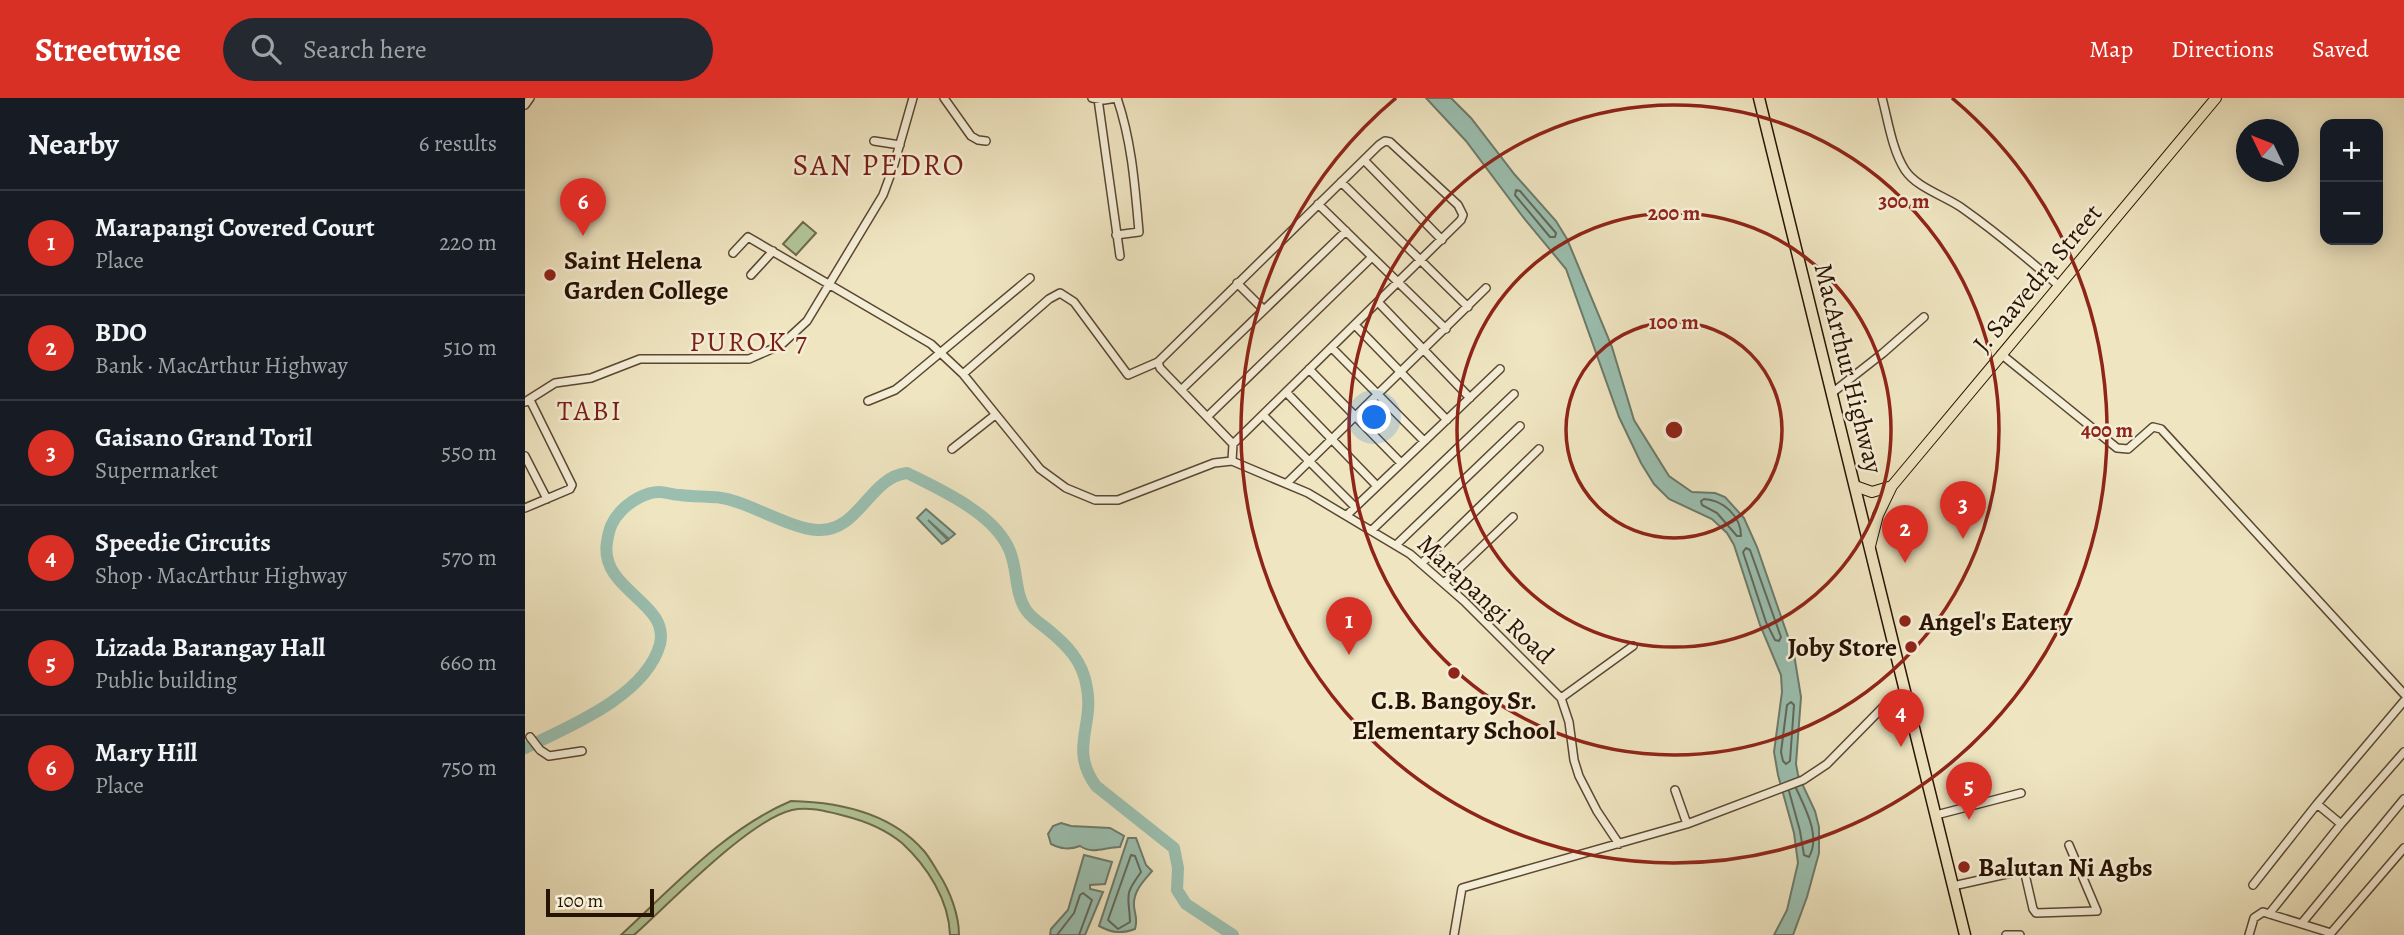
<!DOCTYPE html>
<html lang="en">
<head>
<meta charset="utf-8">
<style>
	:root { --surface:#171b24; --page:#242831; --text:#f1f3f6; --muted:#9ea1a6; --line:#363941; --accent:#d93025 }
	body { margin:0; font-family:Alegreya,serif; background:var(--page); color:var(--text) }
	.controls { position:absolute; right:21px; top:21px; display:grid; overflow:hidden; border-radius:14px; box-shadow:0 4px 18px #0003 }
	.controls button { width:63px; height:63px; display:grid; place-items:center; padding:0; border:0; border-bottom:2px solid var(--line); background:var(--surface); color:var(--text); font:35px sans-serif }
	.compass { position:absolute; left:1711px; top:21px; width:63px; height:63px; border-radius:50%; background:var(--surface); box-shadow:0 4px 18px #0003; rotate:313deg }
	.scale { position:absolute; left:21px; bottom:18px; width:108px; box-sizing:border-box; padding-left:7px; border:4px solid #281202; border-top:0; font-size:19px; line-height:24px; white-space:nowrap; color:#281202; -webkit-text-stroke:5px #f5eed7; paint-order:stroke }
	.you { position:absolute; left:850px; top:320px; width:24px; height:24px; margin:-18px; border:5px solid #fff; border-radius:50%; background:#1a73e8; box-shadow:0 0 0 10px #1a73e833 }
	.badge { display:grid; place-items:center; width:46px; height:46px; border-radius:50%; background:var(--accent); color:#fff; font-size:23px; font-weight:700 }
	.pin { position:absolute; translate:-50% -58px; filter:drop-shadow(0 2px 4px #0008) }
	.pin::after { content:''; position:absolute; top:37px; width:24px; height:21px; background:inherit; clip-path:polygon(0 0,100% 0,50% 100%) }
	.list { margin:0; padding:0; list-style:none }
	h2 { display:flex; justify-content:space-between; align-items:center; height:91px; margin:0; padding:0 28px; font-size:30px }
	h2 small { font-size:23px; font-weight:400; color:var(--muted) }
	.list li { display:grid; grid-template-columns:46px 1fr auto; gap:21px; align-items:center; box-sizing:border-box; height:105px; padding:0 28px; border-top:2px solid var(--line) }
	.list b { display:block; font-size:26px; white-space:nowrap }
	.list p { margin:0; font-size:23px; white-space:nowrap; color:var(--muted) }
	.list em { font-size:23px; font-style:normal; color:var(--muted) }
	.icon { flex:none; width:38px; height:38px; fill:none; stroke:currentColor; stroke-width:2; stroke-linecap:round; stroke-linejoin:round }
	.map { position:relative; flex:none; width:1879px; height:837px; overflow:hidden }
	header { display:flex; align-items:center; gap:42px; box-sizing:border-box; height:98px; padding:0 35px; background:var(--accent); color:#fff }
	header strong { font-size:33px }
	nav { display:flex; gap:38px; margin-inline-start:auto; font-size:24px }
	.search { width:490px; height:63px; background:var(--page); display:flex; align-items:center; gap:18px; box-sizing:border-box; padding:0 24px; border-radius:38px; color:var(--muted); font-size:26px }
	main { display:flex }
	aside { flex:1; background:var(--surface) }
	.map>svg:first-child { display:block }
</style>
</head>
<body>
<header>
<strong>Streetwise</strong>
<div class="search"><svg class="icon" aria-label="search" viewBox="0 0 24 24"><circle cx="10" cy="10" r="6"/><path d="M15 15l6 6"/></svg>Search here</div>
<nav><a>Map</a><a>Directions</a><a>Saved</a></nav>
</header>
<main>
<aside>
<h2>Nearby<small>6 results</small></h2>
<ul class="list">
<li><span class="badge">1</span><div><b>Marapangi Covered Court</b><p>Place</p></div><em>220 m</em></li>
<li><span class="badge">2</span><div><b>BDO</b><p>Bank · MacArthur Highway</p></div><em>510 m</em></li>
<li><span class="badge">3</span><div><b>Gaisano Grand Toril</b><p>Supermarket</p></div><em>550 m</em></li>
<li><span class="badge">4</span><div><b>Speedie Circuits</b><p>Shop · MacArthur Highway</p></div><em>570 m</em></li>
<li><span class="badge">5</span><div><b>Lizada Barangay Hall</b><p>Public building</p></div><em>660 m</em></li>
<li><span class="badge">6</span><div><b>Mary Hill</b><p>Place</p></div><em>750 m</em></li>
</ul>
</aside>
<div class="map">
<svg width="1879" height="837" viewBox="0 0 1879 837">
	<rect width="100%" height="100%" fill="#efe5c1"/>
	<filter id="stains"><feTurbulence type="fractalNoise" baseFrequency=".00286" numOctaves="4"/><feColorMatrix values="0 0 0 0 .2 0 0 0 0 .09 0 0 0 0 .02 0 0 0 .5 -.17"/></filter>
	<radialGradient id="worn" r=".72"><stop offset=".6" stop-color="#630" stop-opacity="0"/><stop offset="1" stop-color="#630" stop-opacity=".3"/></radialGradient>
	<path fill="#b2c698" stroke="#6d6c4d" stroke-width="2" d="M278 124 291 135 271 157 258 146Z
		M266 703C314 704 366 715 399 753 405 760 409 768 414 776 425 793 434 817 434 837H425C424 802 402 768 377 745 361 732 340 723 320 718 304 714 284 708 267 712 224 722 145 805 109 837H96C148 789 200 731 266 703Z"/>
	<path fill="#9abfb0" stroke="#6c7a6a" stroke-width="2" d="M901 0H926L946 20 990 77 1031 123 1042 141 1087 249 1109 322 1144 378 1167 394 1190 395 1200 399 1219 420 1232 449 1269 556 1276 599 1271 666 1273 677 1290 713 1294 729V755L1282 799 1268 837H1249L1262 812 1273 765 1269 735 1253 677 1249 654 1257 594 1256 577 1235 527 1209 447 1202 435 1187 421 1144 401 1129 386 1116 365 1094 319 1041 171 998 119 941 43Z
		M401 411 430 436 424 441 403 422 423 442 417 446 392 420Z
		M536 725 546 728 585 730 599 738 595 749C579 749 569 757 555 748 544 752 536 751 526 746L523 736 528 728Z
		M603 740H611L621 767 627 773C618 784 608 793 609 808 610 818 613 821 610 831 596 836 587 835 574 828Z
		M559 757 587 764 580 786 565 787V791L578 794 560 837H525L526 831 543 812Z"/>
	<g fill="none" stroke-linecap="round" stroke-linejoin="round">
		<path stroke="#616859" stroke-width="2" d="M991 92 995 93 1031 135 1030 139H1025L990 97Z
			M1179 401C1198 402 1216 418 1216 438H1212L1192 415 1177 407 1176 403Z
			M1221 450 1225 452 1256 539 1254 543 1250 542 1241 524 1218 454Z
			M1266 604 1269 607 1265 663 1261 666 1258 663 1256 654 1262 607Z
			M1264 693 1275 733 1279 757 1284 759C1296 738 1280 710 1271 690
			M606 757 610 758 616 774C598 799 604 796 605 824L593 831 583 822Z
			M532 837 549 815 555 797 558 795 567 802 554 837"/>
		<path stroke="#9abfb0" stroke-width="12" d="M0 650C43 629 121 598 135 546 145 504 74 492 82 444 84 431 87 422 97 412 106 403 121 394 134 394 141 394 148 397 155 397 177 400 190 396 212 404 234 411 270 431 292 432 334 435 344 379 382 375 416 392 468 415 484 451 493 470 489 494 501 512 506 519 514 525 521 530 542 547 558 563 562 590 569 629 544 651 571 688L649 750 653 770 652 792 661 806 708 837"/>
		<defs>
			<path id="minor" d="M419 0 446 38 453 42 461 43
				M567 0 579 2 592 0
				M1357 0C1363 22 1367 52 1380 72 1392 90 1420 98 1437 110 1471 134 1502 160 1533 187
				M573 1 595 158
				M0 7 5 0
				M349 43 375 47
				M839 62 917 142
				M816 84 943 209
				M793 106 921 231
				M591 137 614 134C610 89 607 44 592 0
				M208 155 223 139 406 246 438 276 515 371 541 390 570 402H593L689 365 707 363 783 395 885 456 939 503 1036 600 1044 624 1049 662 1054 678 1072 713 1094 746
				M226 177 248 153
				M712 185 739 212
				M853 204 945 300
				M830 227 922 322
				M807 250 899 343
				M1476 256 1592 350 1603 351 1628 329 1636 331 1879 596
				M633 264 635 270 708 346
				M784 271 876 365
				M438 276 524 201 535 195 549 204 603 277 633 264 854 47 860 43 865 44 933 107 938 117 936 122 708 346 707 363
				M656 292 821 133
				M761 294 852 388
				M1307 295 1358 255 1399 219
				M343 303 370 292 379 285 505 180
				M0 304 30 285 66 280 115 261H224L256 247 282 223 358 97 368 70 388 0
				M738 317 830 409
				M682 319 847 159
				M427 351 470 317
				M0 358 22 401
				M762 385 961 190
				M0 410 45 391 47 387 5 302
				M822 417 975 271
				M847 432 989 296
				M871 447 995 328
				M897 465 1014 351
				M920 484 988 419
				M1036 600 1108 548
				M5 639 15 652 24 658 57 653
				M1150 692 1162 726
				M1792 706 1816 726
				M1411 717 1496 695
				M1728 787 1792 706 1879 603
				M1428 788 1495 773 1500 776 1508 811 1511 815 1572 813 1544 747
				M1744 816 1816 726 1879 654
				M1777 825 1879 701
				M929 837 937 790 1162 726 1278 682 1302 666 1363 604 1381 596
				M1481 837H1495
				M1724 837 1729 820 1738 814 1806 835 1879 750"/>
			<path id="major" d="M1330 388 1347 394 1367 388
				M1345 448 1353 417 1367 388 1691 0"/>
			<path id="highway" d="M1234 0 1440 837"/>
		</defs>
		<use href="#minor" stroke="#5a4732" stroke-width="10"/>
		<use href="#major" stroke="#281202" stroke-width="12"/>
		<use href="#highway" stroke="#281202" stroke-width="13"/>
		<use href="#minor" stroke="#f5eed7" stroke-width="7"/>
		<use href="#major" stroke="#efe5c1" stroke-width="10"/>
		<use href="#highway" stroke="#efe5c1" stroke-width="10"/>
	</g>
	<g fill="none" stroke="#8f2418" stroke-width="3.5">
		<circle cx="1149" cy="332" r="108"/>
		<circle cx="1149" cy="332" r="217"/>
		<circle cx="1149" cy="332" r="325"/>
		<path d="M1427 0A433 433 0 1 1 871 0"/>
	</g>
	<g fill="#8f2418" stroke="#f5eed7" stroke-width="2.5">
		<circle cx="25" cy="177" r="7"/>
		<circle cx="1380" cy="523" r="7"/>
		<circle cx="1386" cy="549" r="7"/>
		<circle cx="929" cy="575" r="7"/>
		<circle cx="1439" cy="769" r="7"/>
	</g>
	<g text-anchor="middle" stroke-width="5" stroke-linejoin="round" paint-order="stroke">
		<g font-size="26" font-weight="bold" fill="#281202" stroke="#f5eed7" text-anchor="start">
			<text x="39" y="171">Saint Helena<tspan x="39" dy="30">Garden College</tspan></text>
			<text x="1394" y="532">Angel's Eatery</text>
			<text x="1372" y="558" text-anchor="end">Joby Store</text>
			<text x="929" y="611" text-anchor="middle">C.B. Bangoy Sr.<tspan x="929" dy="30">Elementary School</tspan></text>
			<text x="1453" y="778">Balutan Ni Agbs</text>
		</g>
		<g font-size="26" fill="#281202" stroke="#f5eed7">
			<text transform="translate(1512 180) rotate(-50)" y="9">J. Saavedra Street</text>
			<text transform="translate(1324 270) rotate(76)" y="9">MacArthur Highway</text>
			<text transform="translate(961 501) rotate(43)" y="9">Marapangi Road</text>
		</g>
		<g font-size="28" letter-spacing="2" fill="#7a1f14" stroke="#f5eed7">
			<text x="224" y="253">PUROK 7</text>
			<text x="65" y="322">TABI</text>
		</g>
		<g font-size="30" letter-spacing="2" fill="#7a1f14" stroke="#f5eed7">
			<text x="354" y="77">SAN PEDRO</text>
		</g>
	</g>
	<circle cx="1149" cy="332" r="10" fill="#8f2418" stroke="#f5eed7" stroke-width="3.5"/>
	<g font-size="21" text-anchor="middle" font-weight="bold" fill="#8f2418" stroke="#f5eed7" stroke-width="5" stroke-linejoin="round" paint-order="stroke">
		<text x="1379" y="110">300 m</text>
		<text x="1149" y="122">200 m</text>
		<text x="1149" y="231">100 m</text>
		<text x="1582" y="339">400 m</text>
	</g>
	<rect width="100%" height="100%" filter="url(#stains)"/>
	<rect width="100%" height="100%" fill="url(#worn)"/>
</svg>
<div class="controls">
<button>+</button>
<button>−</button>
</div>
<svg class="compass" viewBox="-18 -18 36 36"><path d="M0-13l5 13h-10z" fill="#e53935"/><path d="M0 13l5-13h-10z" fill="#9ea1a6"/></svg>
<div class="scale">100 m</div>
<div class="you"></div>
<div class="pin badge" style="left:824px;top:557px">1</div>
<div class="pin badge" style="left:1380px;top:465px">2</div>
<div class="pin badge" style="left:1438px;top:441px">3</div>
<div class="pin badge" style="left:1376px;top:649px">4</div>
<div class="pin badge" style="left:1444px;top:722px">5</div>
<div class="pin badge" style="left:58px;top:138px">6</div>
</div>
</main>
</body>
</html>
